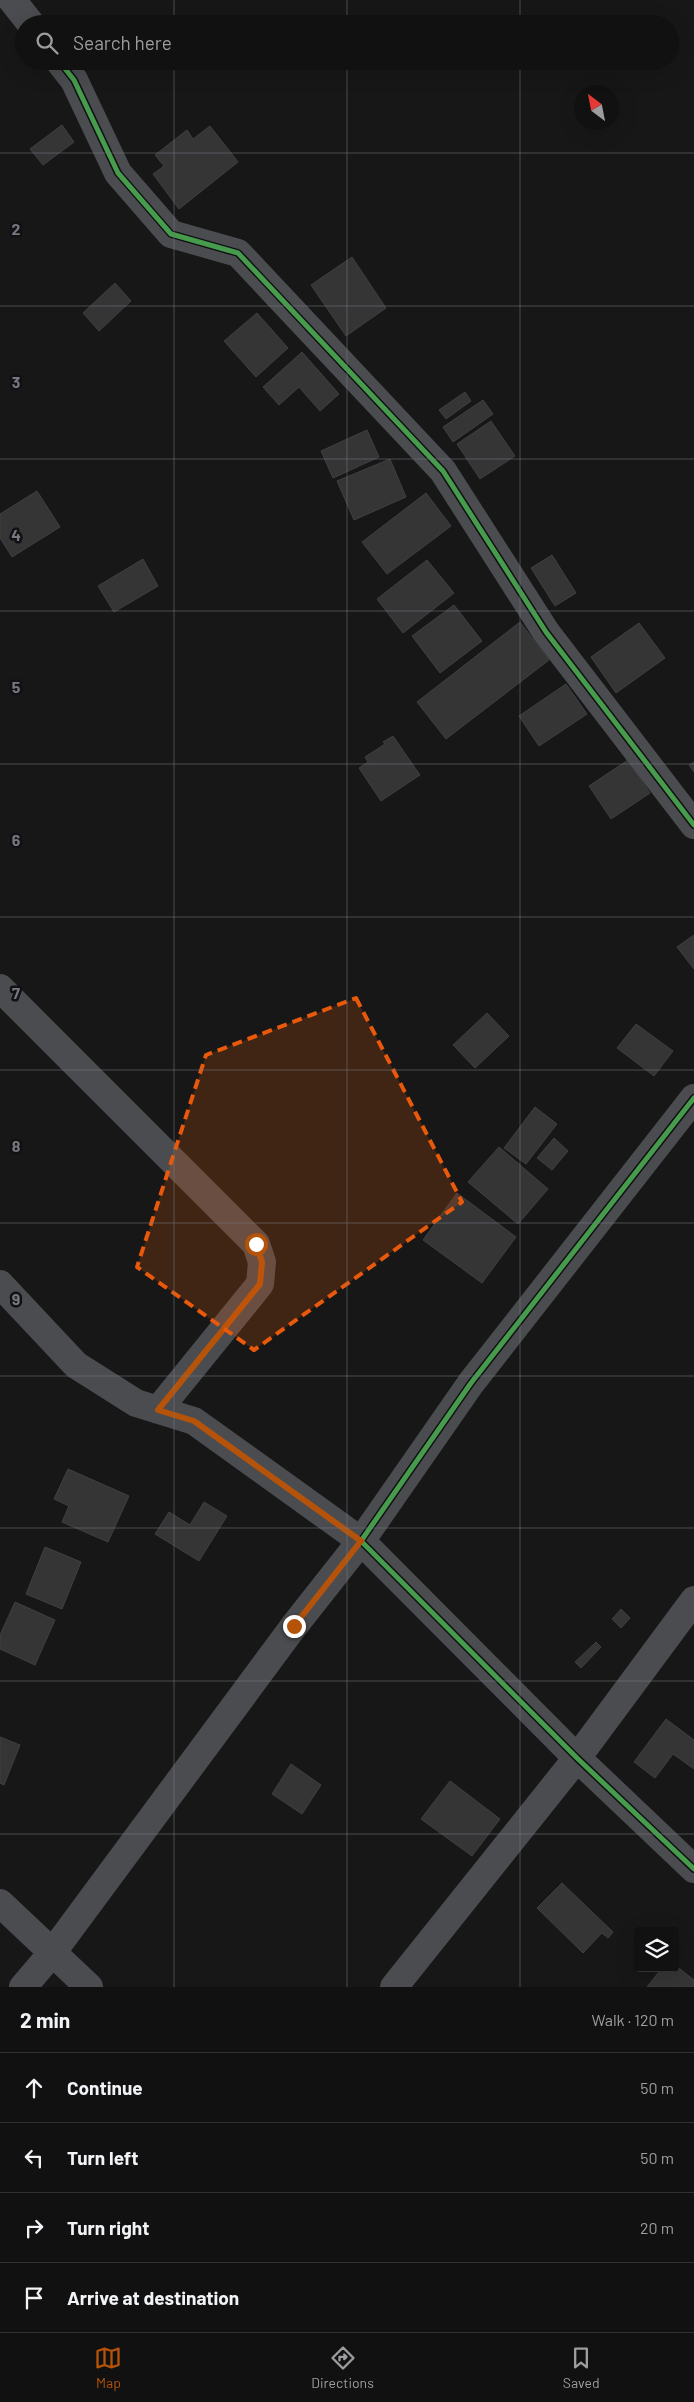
<!DOCTYPE html>
<html lang="en">
<head>
<meta charset="utf-8">
<style>
	:root { --surface:#111; --page:#1e1f1f; --text:#f1f3f6; --muted:#9c9d9f; --line:#303131; --accent:#b45309 }
	body { margin:0; font-family:Barlow,sans-serif; background:var(--page); color:var(--text) }
	.controls { position:absolute; right:15px; bottom:15px; display:grid; overflow:hidden; border-radius:5px; box-shadow:0 5px 20px #0002 }
	.controls button { width:45px; height:45px; display:grid; place-items:center; padding:0; border:0; border-bottom:1px solid var(--line); background:var(--surface); color:var(--text); font:25px sans-serif }
	.compass { position:absolute; left:574px; top:85px; width:45px; height:45px; border-radius:50%; background:var(--surface); box-shadow:0 5px 20px #0002; rotate:328deg }
	.stop { position:absolute; width:15px; height:15px; margin:-11px; border:4px solid #b45309; border-radius:50%; background:#fff }
	.stop.end { background:#b45309; border-color:#fff; box-shadow:0 1px 5px #0008 }
	.list { margin:0; padding:0; list-style:none }
	h2 { display:flex; justify-content:space-between; align-items:center; height:65px; margin:0; padding:0 20px; font-size:21px }
	h2 small { font-size:16px; font-weight:400; color:var(--muted) }
	.list li { display:grid; grid-template-columns:32px 1fr auto; gap:15px; align-items:center; box-sizing:border-box; height:70px; padding:0 20px; border-top:1px solid var(--line) }
	.list b { display:block; font-size:19px; white-space:nowrap }
	.list em { font-size:16px; font-style:normal; color:var(--muted) }
	.icon { flex:none; width:28px; height:28px; fill:none; stroke:currentColor; stroke-width:2; stroke-linecap:round; stroke-linejoin:round }
	.map { position:relative; flex:none; width:694px; height:1987px; overflow:hidden }
	.search { position:absolute; background:var(--surface); box-shadow:0 5px 20px #0002; left:15px; right:15px; top:15px; height:55px; display:flex; align-items:center; gap:12px; box-sizing:border-box; padding:0 18px; border-radius:28px; color:var(--muted); font-size:19px }
	.sheet { height:345px; background:var(--surface) }
	nav { display:flex; justify-content:space-around; align-items:center; box-sizing:border-box; height:70px; border-top:1px solid var(--line); background:var(--surface); font-size:14px; color:var(--muted) }
	nav a { display:grid; justify-items:center; gap:2px }
	nav .on { color:var(--accent) }
	.map>svg:first-child { display:block }
</style>
</head>
<body>
<div class="map">
<svg width="694" height="1987" viewBox="0 0 694 1987">
	<rect width="100%" height="100%" fill="#171717"/>
	<path fill="#353536" stroke="#3f4043" d="M62 125 74 142 43 165 30 149Z
		M210 126 238 162 179 209 153 174 164 166 155 155 187 130 193 139Z
		M352 257 386 308 346 336 311 285Z
		M115 283 131 301 99 331 83 313Z
		M257 313 288 348 256 377 224 341Z
		M302 352 339 394 320 411 299 387 279 405 263 387Z
		M465 392 471 401 446 419 439 410Z
		M483 400 493 414 453 442 443 427Z
		M491 421 515 456 480 479 457 444Z
		M367 430 379 457 333 478 321 451Z
		M390 459 406 497 354 520 337 481Z
		M37 491 60 527 12 557 0 538V514Z
		M426 493 451 526 387 574 362 542Z
		M552 555 576 593 555 606 531 568Z
		M143 559 158 586 114 612 98 586Z
		M427 560 454 593 403 633 377 599Z
		M454 605 482 641 440 673 412 636Z
		M520 622 549 660 446 739 417 702Z
		M639 623 665 658 616 693 591 657Z
		M566 684 587 714 539 746 519 716Z
		M393 736 420 775 381 801 359 768 368 762 365 757 385 744 383 742Z
		M628 760 650 793 611 819 589 786Z
		M694 762V772L689 765Z
		M694 935V969L677 947Z
		M487 1013 509 1036 475 1068 453 1045Z
		M636 1024 673 1051 654 1076 617 1048Z
		M535 1107 557 1124 526 1164 504 1148Z
		M554 1138 568 1151 552 1170 537 1158Z
		M499 1147 548 1189 518 1224 468 1182Z
		M457 1193 516 1237 482 1283 423 1240Z
		M68 1469 129 1496 108 1542 62 1522 69 1506 54 1499Z
		M204 1502 227 1516 199 1561 155 1534 169 1512 190 1525Z
		M45 1547 81 1562 62 1609 26 1594Z
		M15 1602 55 1620 35 1665 0 1649V1635Z
		M621 1609 630 1618 621 1628 612 1619Z
		M596 1642 601 1647 581 1668 575 1662Z
		M666 1719 694 1740V1769L673 1754 655 1778 634 1762Z
		M0 1737 20 1745 4 1785 0 1783Z
		M291 1764 321 1785 302 1814 272 1794Z
		M450 1781 500 1819 472 1856 421 1819Z
		M562 1883 613 1932 608 1938 602 1933 583 1953 537 1908Z
		M675 1965 694 1980V1987H647L662 1968H675Z"/>
	<g fill="none" stroke-linecap="round" stroke-linejoin="round">
		<path stroke="#4b4c50" stroke-width="28" d="M12 0 31 24
			M59 61 74 80 118 173 171 234 238 253 443 471 546 632 694 825
			M0 988 256 1244 262 1262 260 1284 158 1410
			M694 1098 471 1383 361 1541 577 1758 694 1869
			M0 1284 76 1365 136 1403 194 1421 361 1541 294 1626 52 1953 23 1987
			M0 1903 89 1987
			M394 1987 577 1758 694 1600"/>
		<defs>
			<path id="cycleway" d="M59 61 74 80 118 173 171 234 238 253 443 471 546 632 694 825
				M694 1098 471 1383 361 1541 577 1758 694 1869"/>
		</defs>
		<use href="#cycleway" stroke="#111113" stroke-width="8"/>
		<use href="#cycleway" stroke="#469c4c" stroke-width="5"/>
	</g>
	<g fill="none" stroke-linecap="round" stroke-linejoin="round">
		<path stroke="#b45309" stroke-width="6" d="M256 1244 262 1262 260 1284 158 1410 194 1421 361 1541 294 1626"/>
	</g>
	<path fill="#e8590c" fill-opacity="0.2" stroke="#e8590c" stroke-width="4" stroke-dasharray="10 6" stroke-linejoin="round" d="M356 998 462 1202 254 1350 137 1267 206 1055Z"/>
	<path fill="none" stroke="#757880" stroke-width="1" stroke-opacity="0.55" d="M174 0V24M347 0V24M520 0V24M174 61V1987M347 61V1987M520 61V1987M0 153H694M0 306H694M0 459H694M0 611H694M0 764H694M0 917H694M0 1070H694M0 1223H694M0 1376H694M0 1528H694M0 1681H694M0 1834H694"/>
	<g font-size="16" text-anchor="middle" font-weight="bold" fill="#757880" stroke="#111113" stroke-width="5" stroke-linejoin="round" paint-order="stroke">
		<text x="16" y="235">2</text>
		<text x="16" y="388">3</text>
		<text x="16" y="541">4</text>
		<text x="16" y="693">5</text>
		<text x="16" y="846">6</text>
		<text x="16" y="999">7</text>
		<text x="16" y="1152">8</text>
		<text x="16" y="1305">9</text>
	</g>
</svg>
<div class="controls">
<button><svg class="icon" aria-label="layers" viewBox="0 0 24 24"><path d="M12 4l9 5-9 5-9-5zM3 14l9 5 9-5"/></svg></button>
</div>
<svg class="compass" viewBox="-18 -18 36 36"><path d="M0-13l5 13h-10z" fill="#e53935"/><path d="M0 13l5-13h-10z" fill="#9c9d9f"/></svg>
<div class="stop" style="left:256px;top:1244px"></div>
<div class="stop end" style="left:294px;top:1626px"></div>
<div class="search"><svg class="icon" aria-label="search" viewBox="0 0 24 24"><circle cx="10" cy="10" r="6"/><path d="M15 15l6 6"/></svg>Search here</div>
</div>
<section class="sheet">
<h2>2 min<small>Walk · 120 m</small></h2>
<ul class="list">
<li><svg class="icon" aria-label="ahead" viewBox="0 0 24 24"><path d="M12 20V5M6 11l6-6 6 6"/></svg><div><b>Continue</b></div><em>50 m</em></li>
<li><svg class="icon" aria-label="left" viewBox="0 0 24 24"><path d="M17 20v-9H6M10 6l-5 5 5 5"/></svg><div><b>Turn left</b></div><em>50 m</em></li>
<li><svg class="icon" aria-label="right" viewBox="0 0 24 24"><path d="M7 20v-9h11M14 6l5 5-5 5"/></svg><div><b>Turn right</b></div><em>20 m</em></li>
<li><svg class="icon" aria-label="arrive" viewBox="0 0 24 24"><path d="M6 21V4h12l-3 4 3 4H6"/></svg><div><b>Arrive at destination</b></div></li>
</ul>
</section>
<nav>
<a class="on"><svg class="icon" aria-label="map" viewBox="0 0 24 24"><path d="M3 6l6-2 6 2 6-2v14l-6 2-6-2-6 2zM9 4v14M15 6v14"/></svg>Map</a>
<a><svg class="icon" aria-label="directions" viewBox="0 0 24 24"><path d="M12 3l9 9-9 9-9-9zM9 14v-3h6M13 9l2 2-2 2"/></svg>Directions</a>
<a><svg class="icon" aria-label="saved" viewBox="0 0 24 24"><path d="M7 4h10v16l-5-4-5 4z"/></svg>Saved</a>
</nav>
</body>
</html>
